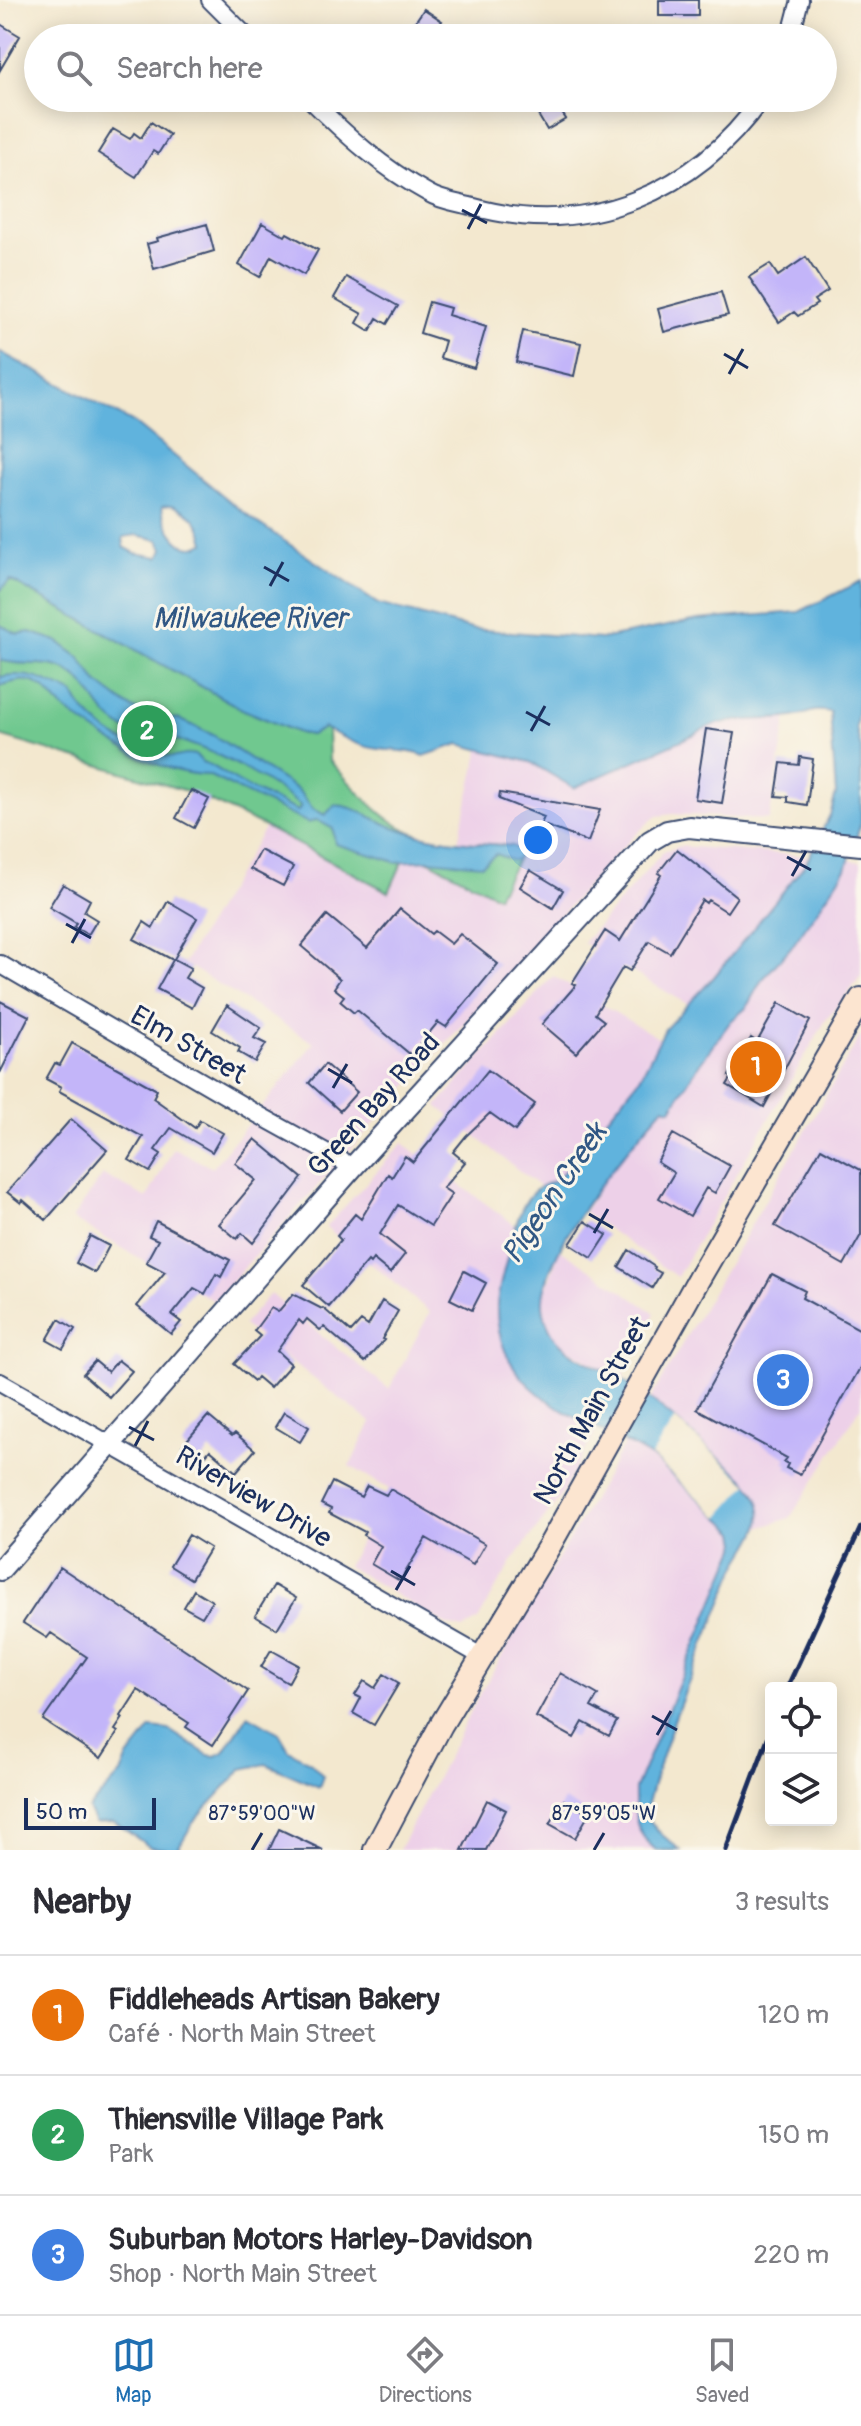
<!DOCTYPE html>
<html lang="en">
<head>
<meta charset="utf-8">
<style>
	:root { --surface:#fff; --page:#f2f2f3; --text:#2b2b33; --muted:#7c7c81; --line:#e1e1e2; --accent:#1f6fb2 }
	body { margin:0; font-family:Pangolin,sans-serif; background:var(--page); color:var(--text) }
	.controls { position:absolute; right:24px; bottom:24px; display:grid; overflow:hidden; border-radius:8px; box-shadow:0 4px 20px #0003 }
	.controls button { width:72px; height:72px; display:grid; place-items:center; padding:0; border:0; border-bottom:2px solid var(--line); background:var(--surface); color:var(--text); font:40px sans-serif }
	.scale { position:absolute; left:24px; bottom:20px; width:132px; box-sizing:border-box; padding-left:8px; border:4px solid #1b2f5e; border-top:0; font-size:22px; line-height:28px; white-space:nowrap; color:#1b2f5e; -webkit-text-stroke:6px #fbf7ec; paint-order:stroke }
	.you { position:absolute; left:538px; top:840px; width:28px; height:28px; margin:-20px; border:6px solid #fff; border-radius:50%; background:#1a73e8; box-shadow:0 0 0 12px #1a73e833 }
	.badge { display:grid; place-items:center; width:52px; height:52px; border-radius:50%; background:var(--accent); color:#fff; font-size:26px; font-weight:700 }
	.pin { position:absolute; translate:-50% -50%; border:4px solid #fff; box-shadow:0 2px 8px #0006 }
	.list { margin:0; padding:0; list-style:none }
	h2 { display:flex; justify-content:space-between; align-items:center; height:104px; margin:0; padding:0 32px; font-size:34px }
	h2 small { font-size:26px; font-weight:400; color:var(--muted) }
	.list li { display:grid; grid-template-columns:52px 1fr auto; gap:24px; align-items:center; box-sizing:border-box; height:120px; padding:0 32px; border-top:2px solid var(--line) }
	.list b { display:block; font-size:30px; white-space:nowrap }
	.list p { margin:0; font-size:26px; white-space:nowrap; color:var(--muted) }
	.list em { font-size:26px; font-style:normal; color:var(--muted) }
	.icon { flex:none; width:44px; height:44px; fill:none; stroke:currentColor; stroke-width:2; stroke-linecap:round; stroke-linejoin:round }
	.map { position:relative; flex:none; width:861px; height:1850px; overflow:hidden }
	.search { position:absolute; background:var(--surface); box-shadow:0 4px 20px #0003; left:24px; right:24px; top:24px; height:88px; display:flex; align-items:center; gap:20px; box-sizing:border-box; padding:0 28px; border-radius:44px; color:var(--muted); font-size:30px }
	.sheet { height:464px; background:var(--surface) }
	nav { display:flex; justify-content:space-around; align-items:center; box-sizing:border-box; height:112px; border-top:2px solid var(--line); background:var(--surface); font-size:22px; color:var(--muted) }
	nav a { display:grid; justify-items:center; gap:4px }
	nav .on { color:var(--accent) }
	.map>svg:first-child { display:block }
</style>
</head>
<body>
<div class="map">
<svg width="861" height="1850" viewBox="0 0 861 1850">
	<rect width="100%" height="100%" fill="#fbf7ec"/>
	<filter id="ink" filterUnits="userSpaceOnUse"><feTurbulence type="fractalNoise" baseFrequency=".0125" numOctaves="2"/><feDisplacementMap in="SourceGraphic" scale="16" xChannelSelector="R" yChannelSelector="G"/><feConvolveMatrix kernelMatrix="1 2 1 2 8 2 1 2 1" color-interpolation-filters="sRGB"/></filter>
	<filter id="wash" filterUnits="userSpaceOnUse"><feTurbulence type="fractalNoise" baseFrequency=".006" numOctaves="4" result="noise"/><feDisplacementMap in="SourceGraphic" scale="32" xChannelSelector="R" yChannelSelector="G"/><feGaussianBlur stdDeviation="1.8" result="paint"/><feColorMatrix in="noise" values="0 0 0 0 0 0 0 0 0 0 0 0 0 0 0 0 0 1.4 0 .05"/><feComposite in="paint" operator="in"/></filter>
	<g filter="url(#wash)">
		<rect width="100%" height="100%" fill="#f3e8cf"/>
		<path fill="#edd0e8" d="M777 717H787L769 820 673 814 657 816 649 822 615 855 214 1301 72 1219 103 1175 147 1198 174 1148 212 1168 314 1043 184 963 265 827 389 892 403 861 428 860 497 896 521 853 487 843 458 841 480 749 530 762 575 788 695 734 707 726Z
			M680 846 808 856 798 875 689 1005 583 943 663 852Z
			M849 860 861 862V976L826 1020 677 1277 584 1212 615 1163 665 1106 671 1108 700 1063 731 1021 746 1008 760 981 793 945 846 870Z
			M553 976 660 1039 640 1078 556 1181 545 1183 540 1187 437 1106Z
			M861 1035V1407L790 1518 759 1528 762 1517 651 1398Z
			M403 1143 515 1225 497 1306 583 1421 597 1429 559 1499 511 1563 478 1620 463 1629 447 1625 347 1566 389 1489 350 1466 371 1422 243 1325 270 1294 389 1389 430 1312 326 1227Z
			M560 1249 655 1313 624 1367V1381L565 1347 559 1342 546 1322 543 1298Z
			M625 1443 651 1456 736 1532 738 1543 635 1789 646 1842 655 1850H399L480 1694Z"/>
		<path fill="#6fc88f" stroke="#457c76" stroke-width="2" d="M0 568 10 580 244 710 299 733 310 735 324 727 328 730 329 760C354 787 383 824 420 835 450 843 482 843 513 846L521 853 497 896 427 860 403 861 389 892 265 827 193 793 0 736Z"/>
		<path fill="#61b3dd" stroke="#3e719e" stroke-width="2" fill-rule="evenodd" d="M0 352 134 423 252 519 378 604 472 629 601 639 698 620 799 612 861 581V674L856 727 861 749V823L846 869 793 945 761 981 746 1008 731 1021 700 1063 671 1109 664 1107C626 1150 549 1241 543 1299 542 1314 549 1332 560 1343 577 1360 607 1370 627 1383 657 1402 681 1425 707 1448 726 1464 753 1480 760 1505 767 1528 744 1551 735 1571 702 1650 665 1731 645 1815L661 1834 680 1850H656C633 1831 635 1817 635 1789L738 1543 736 1532C716 1514 696 1496 676 1479 667 1471 658 1461 648 1455 586 1417 495 1398 497 1306 498 1285 507 1261 512 1240 518 1215 526 1186 556 1181L640 1078 665 1029 714 977 806 863 830 815 836 794 830 712C812 708 810 714 793 717 761 722 723 715 695 734L574 788 530 762 459 744 424 756C412 750 392 751 379 749 359 747 342 737 324 728L311 735 299 733 244 710 10 580 0 591ZM172 505C191 512 201 522 205 543 200 544 196 547 192 547 175 546 163 520 162 506ZM137 535 159 540 163 549 159 557 135 553 124 547 123 537Z
			M0 625 18 634 30 632 57 641 79 657 98 683 128 706 152 718 179 719 213 735 298 790 313 809 325 815 335 805C357 806 373 820 394 827 432 842 473 842 513 846L521 853 516 860H511L496 854 482 865 428 860 396 862 335 844 333 829 317 820 308 823 208 775C158 774 108 741 68 712 55 703 48 686 30 681 21 679 9 683 0 686V677C27 670 50 682 74 694 86 721 120 743 149 752 156 754 167 757 174 757 187 756 193 749 202 762 214 765 219 771 230 777 251 790 275 801 298 811L301 806C269 781 226 756 187 743 166 736 141 739 121 727 97 713 92 683 66 670 47 660 18 667 0 660Z
			M248 1715 279 1733 289 1750 311 1763 323 1776 319 1787 266 1764 242 1769 194 1821 177 1850 150 1847 114 1822 95 1823 88 1809 121 1774 127 1759 151 1728 169 1730 208 1755 216 1756 224 1752Z"/>
		<path fill="#f3e8cf" d="M675 1419 748 1484 719 1517 651 1456Z"/>
		<g id="blocks">
			<path fill="#c3b5f9" d="M659 0H698V16H659Z
				M424 9 442 21 430 38H404Z
				M0 24 20 36 0 70Z
				M528 98H586L562 113 566 119 547 130Z
				M151 122 170 135 158 154 153 151 136 177 98 153 113 129 130 139 134 133 141 138Z
				M262 223 285 236 287 233 318 250 304 275 271 256 260 277 239 265Z
				M207 224 214 251 154 269 147 244 158 241 157 238Z
				M806 257 828 291 814 300 817 304 798 316 794 312 779 322 749 277 770 264 778 276Z
				M346 277 398 306 387 324 377 318 370 331 357 323 362 314 334 298Z
				M721 292 728 315 664 332 658 309Z
				M429 302 450 308 448 315 486 327 474 368 440 358 445 341 420 333Z
				M523 331 581 343 574 376 516 362Z
				M706 729 734 733 722 803 695 799Z
				M800 757 813 759 807 805 788 802V797L776 796 781 763 799 765Z
				M191 790 209 799 194 828 176 818Z
				M500 793 600 810 588 842 541 824 544 817 499 799Z
				M677 849 737 897 727 912 708 900 706 903 702 900 670 953 649 941 630 971 623 967 595 1014 604 1021 576 1053 542 1024 576 985 572 983 605 931 620 941 661 875 658 873Z
				M260 850 293 867 283 886 250 869Z
				M530 870 563 890 553 908 520 887Z
				M63 884 90 900 84 912 97 920 88 935 74 927 76 923 49 907Z
				M168 901 197 918 174 959 191 968 185 978 202 988 192 1008 157 989 173 960 134 939 144 922 153 928Z
				M400 909 431 934 434 931 451 944 460 934 498 964 446 1027 438 1022 411 1055 357 1010 354 1013 340 1001 344 996 334 988 340 979 301 946 327 915 367 948Z
				M0 1001 29 1016 0 1073Z
				M779 1003 810 1021 764 1107 727 1085 732 1077 729 1076 751 1038 757 1042Z
				M227 1005 261 1028 254 1038 266 1044 255 1062 238 1052 240 1048 212 1031Z
				M72 1043 157 1090 153 1098 195 1128 200 1120 223 1133 212 1152 171 1128 155 1150 161 1154 150 1172 129 1160 143 1137 59 1091 61 1087 46 1079 55 1063 60 1065Z
				M325 1064 357 1092 340 1111 309 1083Z
				M488 1070 535 1104 515 1131 490 1113 466 1136 453 1152 465 1162 443 1188 452 1194 431 1226 398 1205 380 1234 405 1254 390 1273 373 1259 370 1263 368 1261 329 1307 303 1285 341 1240 337 1236 355 1214 361 1219 388 1174 392 1177 405 1156 413 1162Z
				M71 1119 107 1150 46 1220 23 1200 21 1203 7 1192Z
				M673 1134 730 1166 715 1193 706 1188 690 1216 659 1198 674 1173 657 1162Z
				M255 1139 302 1178 253 1243 242 1233 237 1239 219 1224 256 1180 235 1163Z
				M821 1148 861 1170V1235L844 1265 775 1226Z
				M156 1221 230 1260 221 1277 216 1274 205 1294 194 1288 172 1315 181 1322 171 1334 137 1306 165 1272 146 1262 158 1240 149 1236Z
				M585 1221 607 1235 592 1258 570 1244Z
				M90 1236 109 1246 95 1273 76 1263Z
				M629 1250 655 1267 654 1269 661 1273 652 1288 619 1267Z
				M464 1271 486 1283 472 1310 450 1299Z
				M772 1274 805 1291 802 1298 861 1330V1366L800 1475 786 1468 788 1464 784 1462 787 1458 697 1409Z
				M293 1294 322 1309 323 1308 351 1332 361 1321 368 1326 382 1301 398 1311 382 1339 384 1340 365 1362 324 1327 320 1330 307 1319 303 1324 299 1320 277 1351 291 1364 270 1388 257 1377 254 1381 234 1364 260 1336 254 1331 271 1308 278 1312Z
				M59 1319 75 1329 63 1349 47 1340Z
				M118 1360 132 1371 109 1397 83 1374 95 1361 108 1372Z
				M284 1412 309 1427 300 1442 275 1427Z
				M208 1416 232 1436 235 1433 255 1450 236 1472 210 1450 200 1462 182 1446Z
				M332 1482 361 1497 367 1486 386 1495 390 1489 485 1544 473 1565 426 1538 400 1581 371 1564 381 1546 363 1535 365 1532 329 1513 331 1509 321 1504Z
				M189 1535 210 1548 191 1579 170 1566Z
				M60 1567 248 1691 213 1745 186 1727 189 1723 138 1690 121 1716 123 1718 115 1730 118 1732 101 1758 43 1720 87 1657 51 1633 47 1638 23 1623Z
				M274 1585 296 1598 277 1629 255 1616Z
				M194 1590 212 1601 202 1617 184 1607Z
				M271 1650 298 1665 288 1683 261 1667Z
				M560 1673 598 1695 591 1707 617 1721 609 1736 583 1722 574 1738 536 1717Z
				M384 1674 399 1683 374 1725 353 1713 361 1698 355 1695 364 1681 375 1688Z
				M487 1800 506 1810 486 1850H462Z
				M564 1800 589 1814 575 1838 550 1824Z
				M279 1829 323 1850H269Z"/>
		</g>
	</g>
	<g filter="url(#ink)">
		<use href="#blocks" fill-opacity="0" stroke="#3b4b6f" stroke-width="2"/>
		<g fill="none" stroke-linecap="round" stroke-linejoin="round">
			<defs>
				<path id="minor" d="M210 0 248 38
					M790 38 800 0
					M309 98C345 134 382 168 428 193 441 201 459 203 474 207 587 239 696 192 762 98
					M0 964 259 1115 353 1167
					M0 1382 481 1656"/>
				<path id="tertiary" d="M0 1570 353 1167 650 841 667 831 689 827 861 845"/>
				<path id="secondary" d="M375 1850 441 1725 551 1543 698 1280 861 999"/>
			</defs>
			<use href="#minor" stroke="#3b4b6f" stroke-width="20"/>
			<use href="#tertiary" stroke="#3b4b6f" stroke-width="24"/>
			<use href="#secondary" stroke="#3b4b6f" stroke-width="26"/>
			<use href="#minor" stroke="#fff" stroke-width="16"/>
			<use href="#tertiary" stroke="#fff" stroke-width="20"/>
			<use href="#secondary" stroke="#fce5d0" stroke-width="22"/>
			<path stroke="#1b2f5e" stroke-width="5" d="M787 1688 861 1527
				M726 1850 771 1730"/>
		</g>
	</g>
	<path fill="none" stroke="#1b2f5e" stroke-width="3" d="M462 210 487 223M468 229 481 204M724 354 748 368M729 374 743 349M264 567 289 581M270 586 283 562M526 712 550 725M531 731 545 706M787 857 811 870M792 876 806 851M66 924 91 938M72 943 85 919M328 1069 352 1083M333 1088 347 1064M589 1214 613 1228M594 1233 608 1209M129 1427 154 1440M135 1446 148 1421M391 1571 415 1585M396 1590 410 1566M652 1716 677 1730M657 1735 671 1711M252 1850 262 1833M594 1850 604 1833"/>
	<g text-anchor="middle" stroke-width="6" stroke-linejoin="round" paint-order="stroke">
		<g font-size="28" fill="#1b2f5e" stroke="#fbf7ec">
			<text transform="translate(189 1044) rotate(30)" y="10">Elm Street</text>
			<text transform="translate(373 1104) rotate(-48)" y="10">Green Bay Road</text>
			<text transform="translate(591 1410) rotate(-61)" y="10">North Main Street</text>
			<text transform="translate(254 1496) rotate(30)" y="10">Riverview Drive</text>
		</g>
		<g font-size="30" font-style="italic" fill="#305784" stroke="#fbf7ec">
			<text x="250" y="628">Milwaukee River</text>
			<text transform="translate(554 1193) rotate(-56)" y="10">Pigeon Creek</text>
		</g>
	</g>
	<g font-size="20" text-anchor="middle" fill="#1b2f5e" stroke="#fbf7ec" stroke-width="6" stroke-linejoin="round" paint-order="stroke">
		<text x="262" y="1820">87°59'00"W</text>
		<text x="604" y="1820">87°59'05"W</text>
	</g>
</svg>
<div class="controls">
<button><svg class="icon" aria-label="locate" viewBox="0 0 24 24"><circle cx="12" cy="12" r="6"/><path d="M12 2v4M12 18v4M2 12h4M18 12h4"/></svg></button>
<button><svg class="icon" aria-label="layers" viewBox="0 0 24 24"><path d="M12 4l9 5-9 5-9-5zM3 14l9 5 9-5"/></svg></button>
</div>
<div class="scale">50 m</div>
<div class="you"></div>
<div class="pin badge" style="left:756px;top:1067px;background:#e8710a">1</div>
<div class="pin badge" style="left:147px;top:731px;background:#2e9e5b">2</div>
<div class="pin badge" style="left:783px;top:1380px;background:#3f7fe0">3</div>
<div class="search"><svg class="icon" aria-label="search" viewBox="0 0 24 24"><circle cx="10" cy="10" r="6"/><path d="M15 15l6 6"/></svg>Search here</div>
</div>
<section class="sheet">
<h2>Nearby<small>3 results</small></h2>
<ul class="list">
<li><span class="badge" style="background:#e8710a">1</span><div><b>Fiddleheads Artisan Bakery</b><p>Café · North Main Street</p></div><em>120 m</em></li>
<li><span class="badge" style="background:#2e9e5b">2</span><div><b>Thiensville Village Park</b><p>Park</p></div><em>150 m</em></li>
<li><span class="badge" style="background:#3f7fe0">3</span><div><b>Suburban Motors Harley-Davidson</b><p>Shop · North Main Street</p></div><em>220 m</em></li>
</ul>
</section>
<nav>
<a class="on"><svg class="icon" aria-label="map" viewBox="0 0 24 24"><path d="M3 6l6-2 6 2 6-2v14l-6 2-6-2-6 2zM9 4v14M15 6v14"/></svg>Map</a>
<a><svg class="icon" aria-label="directions" viewBox="0 0 24 24"><path d="M12 3l9 9-9 9-9-9zM9 14v-3h6M13 9l2 2-2 2"/></svg>Directions</a>
<a><svg class="icon" aria-label="saved" viewBox="0 0 24 24"><path d="M7 4h10v16l-5-4-5 4z"/></svg>Saved</a>
</nav>
</body>
</html>
